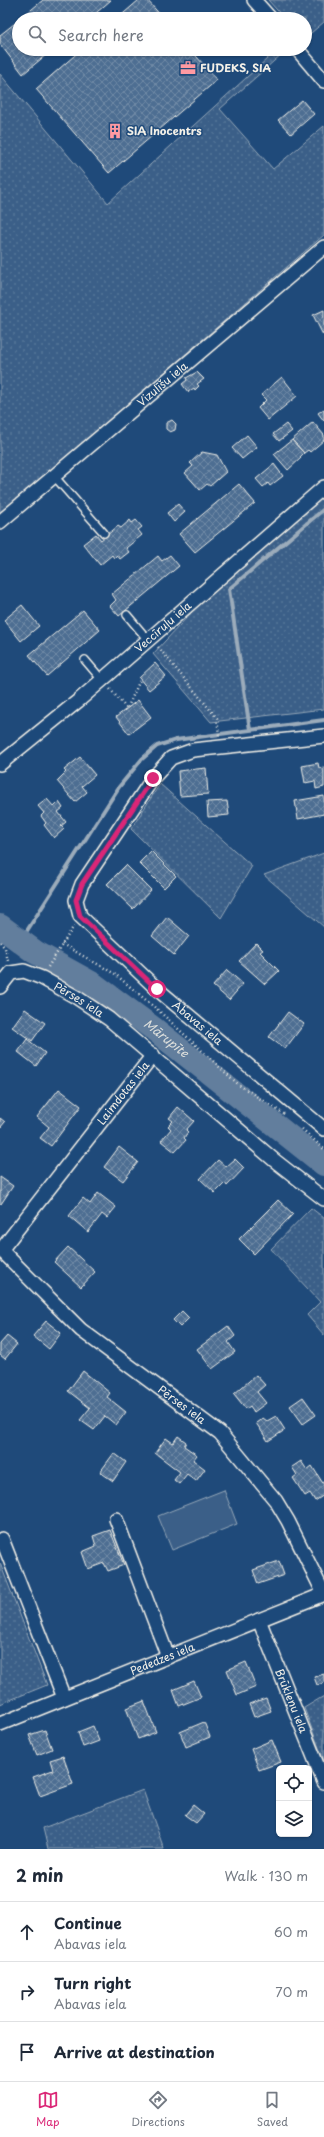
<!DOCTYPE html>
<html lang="en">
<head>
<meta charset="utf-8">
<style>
	:root { --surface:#fff; --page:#f6f6f7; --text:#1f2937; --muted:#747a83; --line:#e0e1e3; --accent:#db2777 }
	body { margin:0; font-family:"Playpen Sans",sans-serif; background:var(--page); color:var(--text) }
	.controls { position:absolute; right:12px; bottom:12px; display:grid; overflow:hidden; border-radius:6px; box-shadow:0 1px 3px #0004 }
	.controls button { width:36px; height:36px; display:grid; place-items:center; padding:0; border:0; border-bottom:1px solid var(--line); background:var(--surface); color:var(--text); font:20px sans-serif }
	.stop { position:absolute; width:12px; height:12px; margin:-9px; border:3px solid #db2777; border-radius:50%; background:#fff }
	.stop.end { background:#db2777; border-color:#fff; box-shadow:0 1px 4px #0008 }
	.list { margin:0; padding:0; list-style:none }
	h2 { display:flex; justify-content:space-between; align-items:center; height:52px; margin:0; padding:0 16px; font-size:17px }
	h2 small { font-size:13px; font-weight:400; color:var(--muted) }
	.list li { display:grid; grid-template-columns:26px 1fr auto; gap:12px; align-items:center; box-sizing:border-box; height:60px; padding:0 16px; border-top:1px solid var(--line) }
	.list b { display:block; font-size:15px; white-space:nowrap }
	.list p { margin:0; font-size:13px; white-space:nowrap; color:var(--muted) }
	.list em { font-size:13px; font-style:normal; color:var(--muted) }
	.icon { flex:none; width:22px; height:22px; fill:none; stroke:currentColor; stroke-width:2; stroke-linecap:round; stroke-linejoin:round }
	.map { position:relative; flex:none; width:324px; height:1849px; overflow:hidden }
	.search { position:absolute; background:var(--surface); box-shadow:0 1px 3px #0004; left:12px; right:12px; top:12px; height:44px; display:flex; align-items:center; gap:10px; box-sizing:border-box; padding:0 14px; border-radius:22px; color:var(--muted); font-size:15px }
	.sheet { height:232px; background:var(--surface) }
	nav { display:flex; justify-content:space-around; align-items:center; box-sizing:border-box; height:56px; border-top:1px solid var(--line); background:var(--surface); font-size:11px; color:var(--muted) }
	nav a { display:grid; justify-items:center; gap:2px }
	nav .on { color:var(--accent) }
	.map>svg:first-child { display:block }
</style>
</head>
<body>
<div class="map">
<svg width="324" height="1849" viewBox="0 0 324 1849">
	<defs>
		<pattern id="grass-dots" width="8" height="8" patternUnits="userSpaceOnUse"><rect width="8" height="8" fill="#3a5f88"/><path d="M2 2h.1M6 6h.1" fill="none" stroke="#577699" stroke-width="1.8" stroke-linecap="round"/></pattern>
		<pattern id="building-cross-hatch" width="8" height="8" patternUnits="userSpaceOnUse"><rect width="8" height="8" fill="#4d6e92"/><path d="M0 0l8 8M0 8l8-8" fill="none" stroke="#708aa6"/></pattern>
	</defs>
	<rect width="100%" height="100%" fill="#1f4a7a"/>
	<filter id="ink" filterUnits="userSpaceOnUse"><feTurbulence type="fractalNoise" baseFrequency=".025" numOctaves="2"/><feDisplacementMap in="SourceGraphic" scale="8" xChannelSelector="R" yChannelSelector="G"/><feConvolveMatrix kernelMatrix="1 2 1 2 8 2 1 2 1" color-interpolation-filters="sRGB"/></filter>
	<g filter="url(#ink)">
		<path fill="url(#grass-dots)" stroke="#97a8b8" d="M268 0H324V22L305 38V19H285Z
			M278 49 283 53 220 109 273 169 324 126V235L0 514V74L108 203Z
			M324 494V709L211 722 153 654 216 586Z
			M160 784 252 866 221 918 131 829Z
			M324 853V927L264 875Z
			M311 1208 324 1218V1335L307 1315 320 1302 271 1249Z
			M0 1563 47 1685 0 1704Z
			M324 1696V1761L304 1708Z
			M143 1790 164 1849H48L43 1828Z"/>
		<path fill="#3a5f88" stroke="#97a8b8" d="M224 1490 237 1524 172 1550 158 1516Z"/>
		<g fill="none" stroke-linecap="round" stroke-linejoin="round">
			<path stroke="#9cacbb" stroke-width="4" d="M250 730 229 589 324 509
				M21 940 119 787 142 759 157 746 176 740 324 720"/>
			<path stroke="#627e9d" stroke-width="24" id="s1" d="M0 926 35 952 93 984 154 1029 324 1164"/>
		</g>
		<path fill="url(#building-cross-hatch)" stroke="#f4f1e8" d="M43 0H111L89 19H20Z
			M139 0H147L164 19H117Z
			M19 20V49H53L23 74 0 44V35Z
			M82 49H190L217 80 109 173 36 89Z
			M302 100 314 114 291 134 278 120Z
			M324 310V334L323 335 313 315Z
			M197 372 204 379 197 384 199 386 195 390 194 388 188 392 182 384 187 380 186 378Z
			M282 377 297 396 268 420 258 408 266 400 261 395Z
			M324 409V421L318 413Z
			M172 420 176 424 175 430 170 432 166 429V423Z
			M313 422 324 435V440L310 452 308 450 304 453 292 440Z
			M286 424 292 431 279 441 273 434Z
			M247 435 257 447 242 459 232 448Z
			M292 440 304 453 300 457 301 458 288 470 274 454Z
			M202 452 217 455 226 472 210 486 207 484 200 490 185 473 193 466 190 463Z
			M274 464 283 476 270 486 268 483 263 487 256 479Z
			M239 484 255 503 195 552 179 534Z
			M178 504 185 512 174 522 167 513Z
			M130 520 132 523 136 520 142 527 138 530 142 535 126 548 129 552 120 559 117 555 114 558 112 555 100 565 83 544 96 534 101 540 118 526 121 528Z
			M170 555 179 566 119 616 110 606 116 600 112 594 158 556 162 561Z
			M22 605 39 626 21 641 4 620Z
			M83 610 100 630 47 676 29 655Z
			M155 663 166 676 149 690 139 678Z
			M138 700 151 717 129 734 116 717Z
			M80 757 95 775 82 786 87 792 75 802 57 781 66 772 64 770Z
			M318 763 319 768 324 767V787L316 789 315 781 305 783 302 766Z
			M206 768 208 794 180 796 178 771Z
			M324 796V814L298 819 295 801Z
			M47 799 54 807 59 802 63 808 58 812 66 822 61 826 64 829 54 838 44 825 46 823 41 816 44 813 38 806Z
			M227 801 229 815 208 817 207 802Z
			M151 851 176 876 164 888 139 863Z
			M126 865 151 890 133 909 107 884Z
			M167 917 189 936 174 955 152 936Z
			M256 943 263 950 260 952 279 971 265 984 239 961Z
			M227 970 243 984 229 1000 213 986Z
			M25 1009 45 1023 32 1041 12 1027Z
			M288 1012 304 1024 285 1049 269 1037Z
			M27 1039 45 1053 36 1066 18 1052Z
			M59 1089 81 1106 51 1146 40 1138 49 1127 37 1117Z
			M178 1107 194 1121 186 1130 188 1132 184 1138 186 1140 175 1152 161 1141 171 1129 168 1126 173 1121 169 1118Z
			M0 1118 5 1122 0 1128Z
			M119 1147 138 1162 123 1181 104 1167Z
			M235 1159 244 1168 227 1186 225 1183 215 1193 200 1179 218 1160 226 1167Z
			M0 1177 13 1186 1 1204 0 1203Z
			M98 1193 116 1207 107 1218 102 1214 88 1232 69 1216 83 1198 90 1204Z
			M278 1200 293 1214 254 1254 239 1239Z
			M68 1247 95 1272 81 1287 54 1262Z
			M182 1311 189 1318 180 1327 173 1320Z
			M46 1321 61 1333 49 1349 33 1336Z
			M228 1326 235 1336 228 1342 235 1352 212 1369 197 1349Z
			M7 1336 17 1344 5 1359 0 1355V1344Z
			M83 1371 110 1393 107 1397 126 1412 116 1425 105 1416 94 1430 80 1420 90 1408 68 1391Z
			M256 1375 265 1385 257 1392 266 1403 254 1412 250 1406 246 1409 234 1394Z
			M303 1397 316 1415 303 1424 290 1406Z
			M276 1416 285 1430 268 1441 256 1423 263 1418 267 1421Z
			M178 1436 186 1442 184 1446 197 1455 193 1460 205 1469 196 1481 187 1474 179 1484 174 1480 180 1472 155 1453 166 1438 173 1443Z
			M114 1453 126 1462 113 1481 100 1472Z
			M301 1461 307 1470 312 1466 324 1485V1495L315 1501 310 1493 305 1496 293 1478 297 1475 292 1467Z
			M110 1530 124 1565 108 1571 104 1563 88 1569 82 1552 96 1546 93 1536Z
			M279 1561 284 1575 258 1584 253 1570Z
			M246 1662 256 1687 237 1695 227 1670Z
			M324 1674V1683L317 1685 314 1677Z
			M194 1681 201 1697 179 1706 173 1690Z
			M266 1698 271 1711 254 1717 249 1704Z
			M144 1701 156 1732 138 1739 126 1708Z
			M204 1722 210 1737 186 1747 180 1732Z
			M93 1726 99 1741 83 1747 78 1732Z
			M45 1730 52 1749 37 1755 29 1735Z
			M272 1740 281 1762 259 1770 251 1749Z
			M63 1756 73 1784 40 1796 33 1777 53 1770 50 1760Z
			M193 1805 204 1814 196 1823 185 1815Z"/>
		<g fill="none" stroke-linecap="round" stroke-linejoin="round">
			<defs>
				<path id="lane" d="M54 476 104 533
					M127 615 148 640
					M85 660 102 680"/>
				<g id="street">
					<path d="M254 0 271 19"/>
					<path d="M297 49 324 81"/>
					<path id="s2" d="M0 522 324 247"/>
					<path id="s3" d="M324 736 193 750 171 758 153 778 82 884 76 900 80 916 157 989 324 1129"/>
					<path id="s4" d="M0 764 78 701 324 487"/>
					<path id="s5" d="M0 987 11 973 24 971 42 978 76 997 109 1019 274 1160 324 1199"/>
					<path id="s6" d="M0 1249 81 1330 220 1433 276 1501 288 1521 324 1594"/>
					<path id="s7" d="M1 1250 153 1055"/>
					<path d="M116 1519 168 1657"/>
					<path d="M2 1539 64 1698"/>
					<path id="s8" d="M259 1620 324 1782"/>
					<path id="s9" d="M0 1724 324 1594"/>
				</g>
			</defs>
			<use href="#lane" stroke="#f4f1e8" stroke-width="10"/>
			<use href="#street" stroke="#f4f1e8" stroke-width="16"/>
			<path stroke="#f4f1e8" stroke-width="2.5" stroke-dasharray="1 3" stroke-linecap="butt" d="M158 647 217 718 219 735
				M110 689 127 709 140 680
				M0 942 5 948 8 961
				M62 944 115 974 159 1011 239 1085 284 1114
				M48 967 74 926
				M302 1129 324 1149"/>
			<use href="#lane" stroke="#1f4a7a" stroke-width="7"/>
			<use href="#street" stroke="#1f4a7a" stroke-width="13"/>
		</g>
	</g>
	<g fill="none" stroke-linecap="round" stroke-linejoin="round" filter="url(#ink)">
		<path stroke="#db2777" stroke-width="5" d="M153 778 82 884 76 900 80 916 157 989"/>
	</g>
	<defs>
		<symbol id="office-bare" viewBox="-9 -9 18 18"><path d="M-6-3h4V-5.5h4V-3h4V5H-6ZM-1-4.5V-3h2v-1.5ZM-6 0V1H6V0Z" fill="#ff9aa2" stroke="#1f4a7a" stroke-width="2.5" paint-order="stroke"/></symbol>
		<symbol id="building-bare" viewBox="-9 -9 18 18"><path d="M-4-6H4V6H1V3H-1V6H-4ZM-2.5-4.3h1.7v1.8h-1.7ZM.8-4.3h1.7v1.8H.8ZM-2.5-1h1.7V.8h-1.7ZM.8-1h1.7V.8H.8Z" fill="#ff9aa2" stroke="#1f4a7a" stroke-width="2.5" paint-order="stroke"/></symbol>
	</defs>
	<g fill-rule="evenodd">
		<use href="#office-bare" x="177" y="57" width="22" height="22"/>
		<use href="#building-bare" x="104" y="120" width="22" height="22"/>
	</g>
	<g text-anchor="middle" stroke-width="3" stroke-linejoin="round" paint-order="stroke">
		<g font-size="11" font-weight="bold" fill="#f4f1e8" stroke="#1f4a7a" text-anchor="start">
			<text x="200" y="72">FUDEKS, SIA</text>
			<text x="127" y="135">SIA Inocentrs</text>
		</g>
		<g font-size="11" fill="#f4f1e8" stroke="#1f4a7a">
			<text dy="4" stroke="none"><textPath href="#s2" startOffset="213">Vizulīšu iela</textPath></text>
			<text dy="4" stroke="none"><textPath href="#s4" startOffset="213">Veccīruļu iela</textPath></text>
			<text dy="4" stroke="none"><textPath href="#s5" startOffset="93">Pērses iela</textPath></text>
			<text dy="4" stroke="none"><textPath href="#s3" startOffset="502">Abavas iela</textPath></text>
			<text dy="4" stroke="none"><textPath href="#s7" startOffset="199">Laimdotas iela</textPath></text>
			<text dy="4" stroke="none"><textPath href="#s6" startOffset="240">Pērses iela</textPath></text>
			<text dy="4" stroke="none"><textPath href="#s9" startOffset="175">Pededzes iela</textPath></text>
			<text dy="4" stroke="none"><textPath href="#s8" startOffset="87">Brūkleņu iela</textPath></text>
		</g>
		<g font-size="12" font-style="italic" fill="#dee0dd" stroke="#1f4a7a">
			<text dy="4" stroke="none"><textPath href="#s1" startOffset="201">Mārupīte</textPath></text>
		</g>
	</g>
</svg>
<div class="controls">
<button><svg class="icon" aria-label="locate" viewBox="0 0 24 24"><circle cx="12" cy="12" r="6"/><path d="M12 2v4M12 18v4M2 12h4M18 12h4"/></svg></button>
<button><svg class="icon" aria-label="layers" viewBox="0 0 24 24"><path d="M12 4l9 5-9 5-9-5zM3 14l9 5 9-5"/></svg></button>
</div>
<div class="stop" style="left:157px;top:989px"></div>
<div class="stop end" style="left:153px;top:778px"></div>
<div class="search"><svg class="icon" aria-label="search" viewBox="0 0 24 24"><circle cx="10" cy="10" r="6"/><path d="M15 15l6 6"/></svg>Search here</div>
</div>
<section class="sheet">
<h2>2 min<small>Walk · 130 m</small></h2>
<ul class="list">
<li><svg class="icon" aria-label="ahead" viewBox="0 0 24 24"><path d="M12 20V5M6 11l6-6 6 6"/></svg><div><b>Continue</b><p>Abavas iela</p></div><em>60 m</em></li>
<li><svg class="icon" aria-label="right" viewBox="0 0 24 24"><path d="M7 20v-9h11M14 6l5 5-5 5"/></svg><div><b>Turn right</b><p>Abavas iela</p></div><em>70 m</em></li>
<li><svg class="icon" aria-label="arrive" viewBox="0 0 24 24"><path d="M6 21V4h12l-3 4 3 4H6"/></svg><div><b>Arrive at destination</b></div></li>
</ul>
</section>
<nav>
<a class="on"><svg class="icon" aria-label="map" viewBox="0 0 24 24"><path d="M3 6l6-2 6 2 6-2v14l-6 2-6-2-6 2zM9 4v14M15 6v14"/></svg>Map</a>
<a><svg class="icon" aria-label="directions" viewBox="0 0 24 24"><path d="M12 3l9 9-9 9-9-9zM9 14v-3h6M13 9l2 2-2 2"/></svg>Directions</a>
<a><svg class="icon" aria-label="saved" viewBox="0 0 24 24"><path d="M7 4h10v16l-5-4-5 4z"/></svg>Saved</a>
</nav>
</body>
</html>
